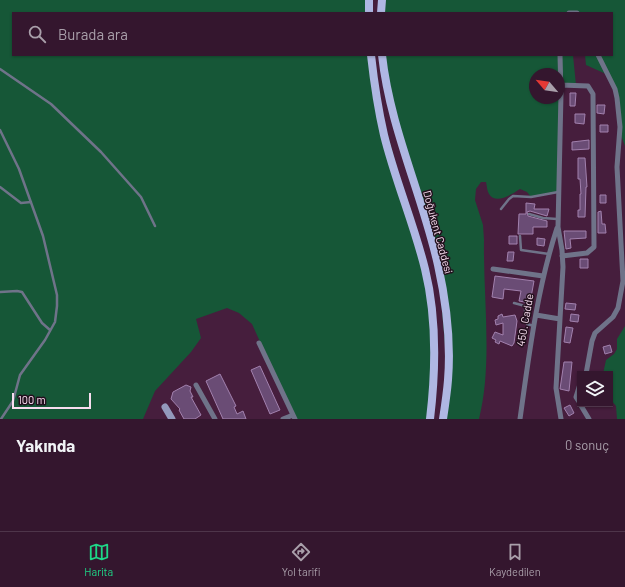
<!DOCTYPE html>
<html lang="tr">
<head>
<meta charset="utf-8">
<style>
	:root { --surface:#34162e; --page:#3f233a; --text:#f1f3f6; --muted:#a99faa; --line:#4e354a; --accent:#1ed888 }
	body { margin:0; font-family:Barlow,sans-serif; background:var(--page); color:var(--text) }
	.controls { position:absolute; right:12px; bottom:12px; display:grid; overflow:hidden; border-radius:0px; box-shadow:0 1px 3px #0004 }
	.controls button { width:36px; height:36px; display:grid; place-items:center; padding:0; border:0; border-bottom:1px solid var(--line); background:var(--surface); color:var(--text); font:20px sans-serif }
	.compass { position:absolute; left:529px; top:68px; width:36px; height:36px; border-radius:50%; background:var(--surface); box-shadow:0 1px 3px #0004; rotate:299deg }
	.scale { position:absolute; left:12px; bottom:10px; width:79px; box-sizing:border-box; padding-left:4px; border:2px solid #f7ddef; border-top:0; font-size:11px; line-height:14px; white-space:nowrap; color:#f7ddef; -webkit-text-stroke:3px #22101d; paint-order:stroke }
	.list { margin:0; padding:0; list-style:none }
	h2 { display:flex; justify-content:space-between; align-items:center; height:52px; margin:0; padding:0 16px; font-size:17px }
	h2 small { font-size:13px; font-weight:400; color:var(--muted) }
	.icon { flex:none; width:22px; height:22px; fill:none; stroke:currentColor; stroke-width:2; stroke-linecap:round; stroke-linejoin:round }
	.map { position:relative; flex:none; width:625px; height:419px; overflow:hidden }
	.search { position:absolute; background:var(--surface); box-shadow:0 1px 3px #0004; left:12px; right:12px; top:12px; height:44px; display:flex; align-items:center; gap:10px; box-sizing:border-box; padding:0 14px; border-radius:0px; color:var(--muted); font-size:15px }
	.sheet { height:112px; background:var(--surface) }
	nav { display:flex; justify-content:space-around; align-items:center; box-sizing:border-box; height:56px; border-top:1px solid var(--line); background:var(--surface); font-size:11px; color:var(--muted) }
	nav a { display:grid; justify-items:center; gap:2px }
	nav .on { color:var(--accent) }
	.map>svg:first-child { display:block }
</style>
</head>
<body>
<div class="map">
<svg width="625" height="419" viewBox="0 0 625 419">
	<rect width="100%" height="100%" fill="#461e3d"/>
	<path fill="#165737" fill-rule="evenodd" d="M0 0H369V13H13V55H371L374 85 417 240 434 335 430 419H295L252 324 239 313 227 308 196 319 201 338 191 352 155 391 143 419H0Z
		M382 0H625V146L620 133 617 98 606 74 586 65 585 55H612V13H381Z
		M382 55H573L576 85H561L559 192 531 197 527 192 520 189C512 194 496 205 489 194 487 191 487 186 486 182H481L476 189 475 200 483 225 484 240C483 298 493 363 479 419H443L448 379 438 266 397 131ZM535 74H559V98H535Z
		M625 326V419H617L616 406 610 399V374H603L606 360 614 354 617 349V339Z"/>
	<path fill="#6a4c75" stroke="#a281ae" d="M570 93H576L575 106H570Z
		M597 105H605L604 114 597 113Z
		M575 114H585L584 124 575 123Z
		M600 125H608V132H600Z
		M589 140V149L572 150V142Z
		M578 158H585L587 187H586L585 217H578V210H580V194H581L580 179H578Z
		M600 195H606V203H600Z
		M526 203 535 204 534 209H549L547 216 530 211 527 212 528 216 547 221V227H533V234H518L519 214H526Z
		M601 211 602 224H605L606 233H598V212Z
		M564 231H586V238L570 239 571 248 566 249Z
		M509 236H517V244H509Z
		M537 238 545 239 544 246 537 245Z
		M508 252H514L513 261H507Z
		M580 259H588V268H580Z
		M495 276 534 281 530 303 519 301 521 291 504 289 503 299 492 297Z
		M566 303 576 304 575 310 565 309Z
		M502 314 503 317 515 315 517 321 514 343 512 346 500 341 499 344 495 342 496 340 492 338 495 332 503 335V323L496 325 495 320 498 319V316Z
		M571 314 579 315 578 322 570 321Z
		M566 327 573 328 570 343 564 342Z
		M610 345 612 352 605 354 603 347Z
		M564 362H572L569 391 560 389Z
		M260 366 280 410 270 414 251 370Z
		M220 374 236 406 234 407 237 414 243 411 246 419H223L206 381Z
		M186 385 191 387 190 391 193 397H191L201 415 195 419H184L179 410 180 409 171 399 173 392Z
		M570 405 574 413 569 416 564 408Z"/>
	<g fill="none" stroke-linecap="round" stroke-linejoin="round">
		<path stroke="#6f7389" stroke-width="2.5" d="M0 69 51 104 101 152 141 197 155 226
			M0 130 19 169 43 236 57 295V306L55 322 45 340 20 375 13 401 1 419
			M0 187 21 203 31 202
			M501 209 509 199 513 196 531 197 558 192
			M529 214 543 218 557 219
			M520 236 521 250 549 254
			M0 292 17 291 22 292 42 323 50 330
			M514 303 529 307 528 325
			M525 310 527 324 534 326"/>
		<path stroke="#6f7389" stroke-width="5" d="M569 13H577
			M560 55 561 94 558 227 562 250 563 267 556 388 561 419
			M561 85 588 86 593 94 594 247 587 253 562 256
			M493 269 543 276
			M536 315 560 319
			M259 343 295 419
			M586 374 592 341 595 333 613 317 618 308 623 281 617 167 620 127 617 98 615 89 598 55
			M580 384 576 397 580 403
			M196 385 215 419
			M580 404 589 419
			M283 419 293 415
			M520 419C529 355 537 289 557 228"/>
		<path stroke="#9399bc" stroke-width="7" d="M165 407 172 419"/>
		<path stroke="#afb7e3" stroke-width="8" d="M369 13V0
			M381 13 382 0
			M371 55C374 82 378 109 384 135 395 180 414 224 425 269 437 318 436 369 430 419
			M382 55C390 128 422 194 438 265 446 301 451 343 448 380 447 393 445 406 443 419"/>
	</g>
	<g text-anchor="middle" stroke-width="3" stroke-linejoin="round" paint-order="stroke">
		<g font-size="11" fill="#f7ddef" stroke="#22101d">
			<text transform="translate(438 232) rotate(75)" y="4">Doğukent Caddesi</text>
			<text transform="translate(525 320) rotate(-80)" y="4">450. Cadde</text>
		</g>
	</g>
</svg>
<div class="controls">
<button><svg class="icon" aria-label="layers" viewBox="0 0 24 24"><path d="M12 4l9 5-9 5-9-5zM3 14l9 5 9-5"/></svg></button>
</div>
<svg class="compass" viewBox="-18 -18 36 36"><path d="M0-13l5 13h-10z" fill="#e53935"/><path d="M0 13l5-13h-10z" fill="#a99faa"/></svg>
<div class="scale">100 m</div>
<div class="search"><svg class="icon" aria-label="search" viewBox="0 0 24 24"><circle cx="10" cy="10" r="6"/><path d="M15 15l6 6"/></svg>Burada ara</div>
</div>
<section class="sheet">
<h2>Yakında<small>0 sonuç</small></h2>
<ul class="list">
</ul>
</section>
<nav>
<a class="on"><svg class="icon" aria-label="map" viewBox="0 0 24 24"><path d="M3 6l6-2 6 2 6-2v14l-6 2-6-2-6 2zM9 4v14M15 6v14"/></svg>Harita</a>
<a><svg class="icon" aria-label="directions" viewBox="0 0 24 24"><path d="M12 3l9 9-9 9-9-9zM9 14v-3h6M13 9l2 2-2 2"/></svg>Yol tarifi</a>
<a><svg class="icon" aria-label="saved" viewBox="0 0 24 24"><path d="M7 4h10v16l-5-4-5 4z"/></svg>Kaydedilen</a>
</nav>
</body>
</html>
